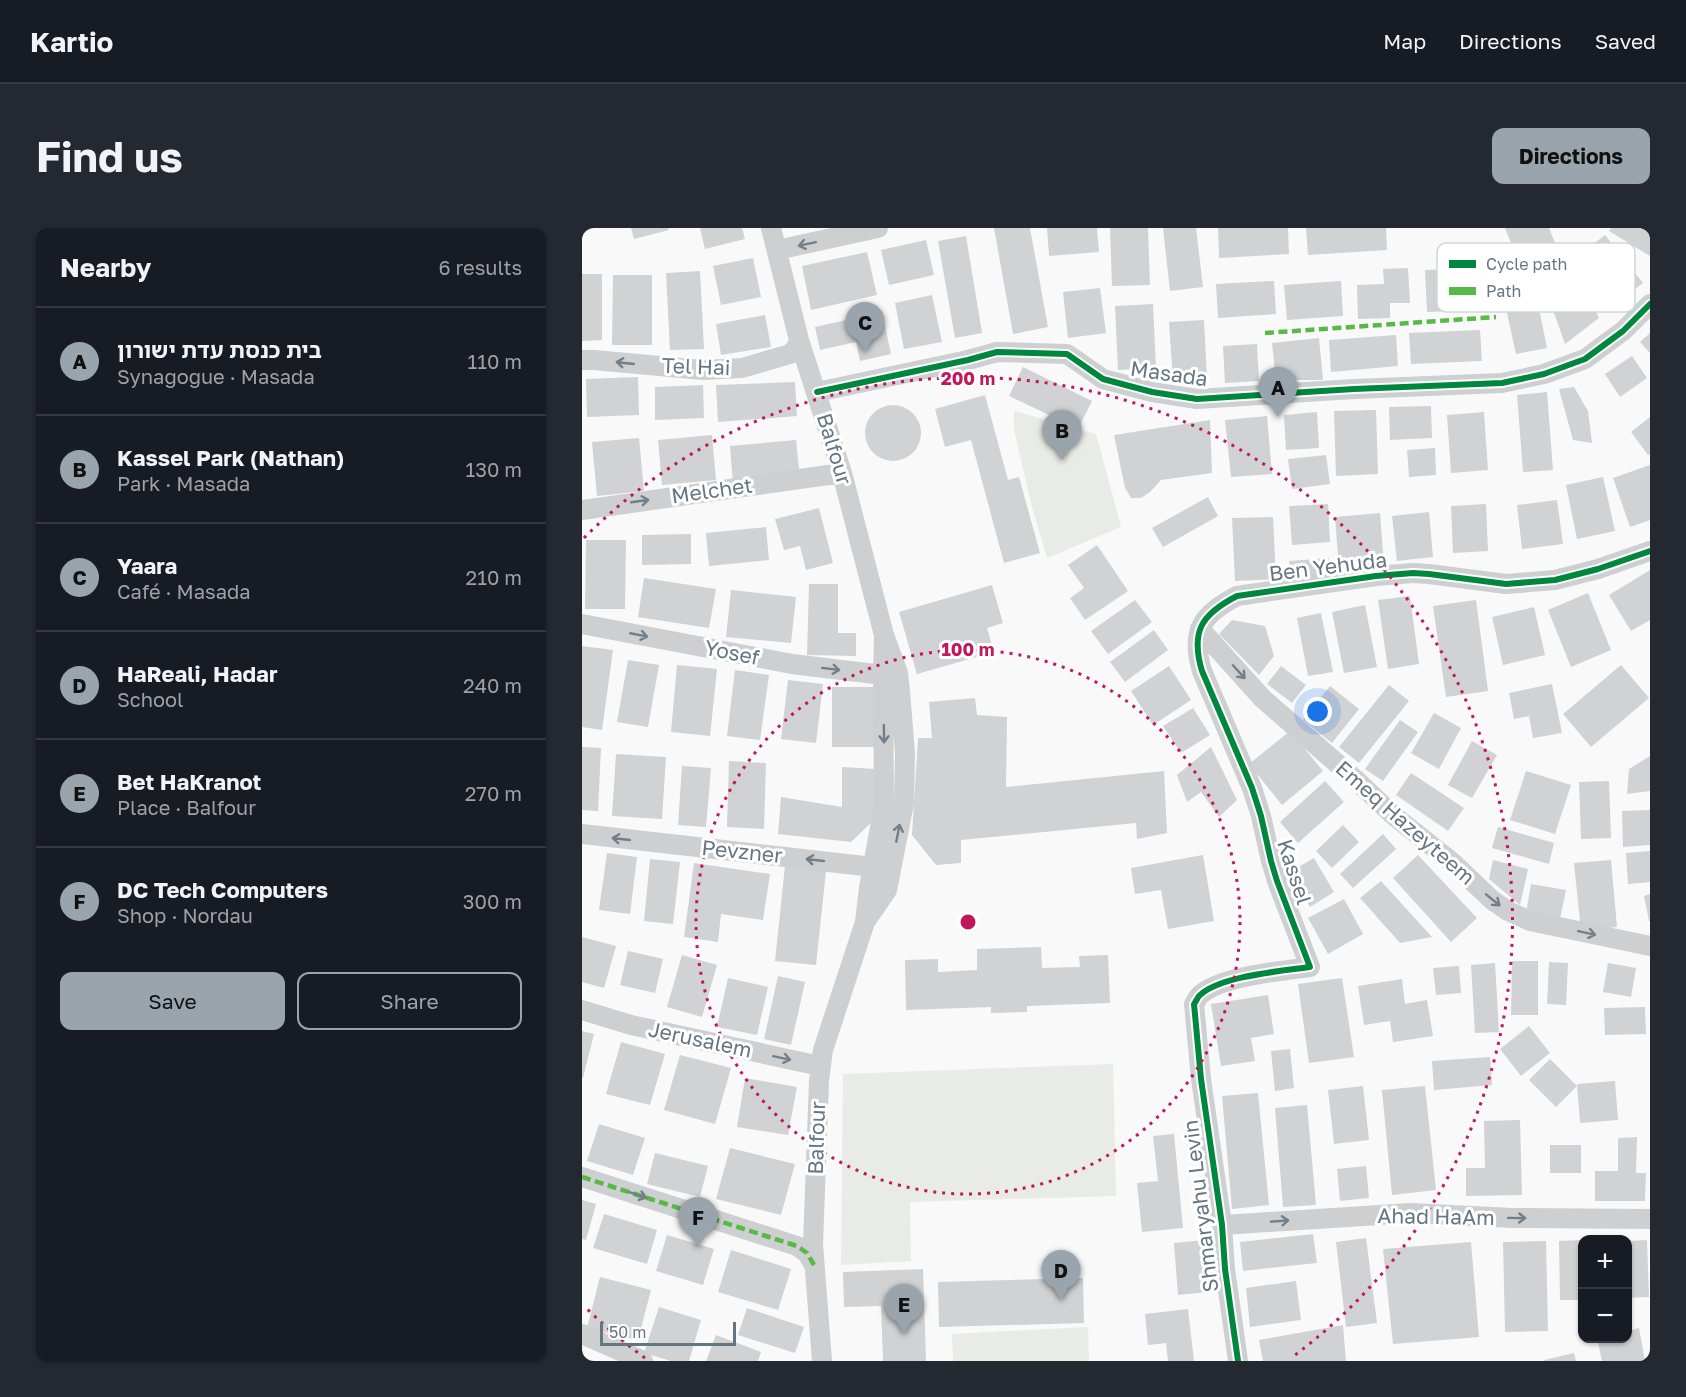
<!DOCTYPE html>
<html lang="en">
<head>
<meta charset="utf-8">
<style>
	:root { --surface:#171b24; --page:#242831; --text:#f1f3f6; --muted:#9ea1a6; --line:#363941; --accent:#99a4ac }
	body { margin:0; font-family:"Golos Text","Noto Sans Hebrew",sans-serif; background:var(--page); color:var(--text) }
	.controls { position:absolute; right:18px; bottom:18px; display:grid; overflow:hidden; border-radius:12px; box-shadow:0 2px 4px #0004 }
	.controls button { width:54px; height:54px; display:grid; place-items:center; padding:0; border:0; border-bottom:2px solid var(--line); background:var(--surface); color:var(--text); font:30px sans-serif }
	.scale { position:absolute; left:18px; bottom:15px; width:136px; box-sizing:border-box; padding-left:6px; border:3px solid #657683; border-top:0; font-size:16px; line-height:21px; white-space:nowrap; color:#657683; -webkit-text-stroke:4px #fff; paint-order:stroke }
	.you { position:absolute; left:736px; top:484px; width:21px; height:21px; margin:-15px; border:4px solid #fff; border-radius:50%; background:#1a73e8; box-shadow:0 0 0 9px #1a73e833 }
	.badge { display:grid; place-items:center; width:39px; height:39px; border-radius:50%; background:var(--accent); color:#111; font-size:20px; font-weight:700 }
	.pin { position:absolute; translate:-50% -50px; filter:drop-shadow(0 2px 3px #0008) }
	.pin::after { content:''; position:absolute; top:32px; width:21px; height:18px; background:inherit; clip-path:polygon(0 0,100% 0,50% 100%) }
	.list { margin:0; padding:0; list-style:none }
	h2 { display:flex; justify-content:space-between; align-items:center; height:78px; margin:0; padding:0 24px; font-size:26px }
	h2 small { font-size:20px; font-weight:400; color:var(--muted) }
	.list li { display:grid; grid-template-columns:39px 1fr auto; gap:18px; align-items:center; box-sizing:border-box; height:108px; padding:0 24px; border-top:2px solid var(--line) }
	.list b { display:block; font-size:22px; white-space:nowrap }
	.list p { margin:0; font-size:20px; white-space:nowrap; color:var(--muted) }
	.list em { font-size:20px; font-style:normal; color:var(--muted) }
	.actions { display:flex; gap:12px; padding:18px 24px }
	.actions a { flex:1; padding:14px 0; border:2px solid var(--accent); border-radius:12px; text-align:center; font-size:21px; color:var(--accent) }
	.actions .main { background:var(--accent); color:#111 }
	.map { position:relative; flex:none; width:1068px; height:1133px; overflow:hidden; border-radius:12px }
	header { display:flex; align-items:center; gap:36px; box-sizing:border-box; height:84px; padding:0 30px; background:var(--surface); border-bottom:2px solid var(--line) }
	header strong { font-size:28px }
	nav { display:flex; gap:33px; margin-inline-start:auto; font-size:21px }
	.intro { display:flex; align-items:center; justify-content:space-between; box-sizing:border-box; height:144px; padding:0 36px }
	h1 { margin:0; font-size:42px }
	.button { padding:15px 27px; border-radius:12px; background:var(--accent); color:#111; font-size:21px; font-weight:700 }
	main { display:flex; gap:36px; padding:0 36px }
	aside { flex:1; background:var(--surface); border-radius:12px; box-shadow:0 2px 4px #0004 }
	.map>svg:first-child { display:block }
</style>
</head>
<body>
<header>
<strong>Kartio</strong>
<nav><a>Map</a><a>Directions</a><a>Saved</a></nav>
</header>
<div class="intro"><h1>Find us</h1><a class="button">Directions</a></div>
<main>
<aside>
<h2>Nearby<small>6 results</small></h2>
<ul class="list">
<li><span class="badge">A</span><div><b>בית כנסת עדת ישורון</b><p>Synagogue · Masada</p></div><em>110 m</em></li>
<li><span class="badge">B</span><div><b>Kassel Park (Nathan)</b><p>Park · Masada</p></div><em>130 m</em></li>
<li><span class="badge">C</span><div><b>Yaara</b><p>Café · Masada</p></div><em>210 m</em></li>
<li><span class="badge">D</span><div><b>HaReali, Hadar</b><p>School</p></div><em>240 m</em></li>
<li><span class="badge">E</span><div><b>Bet HaKranot</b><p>Place · Balfour</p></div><em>270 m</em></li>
<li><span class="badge">F</span><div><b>DC Tech Computers</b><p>Shop · Nordau</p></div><em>300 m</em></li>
</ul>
<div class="actions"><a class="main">Save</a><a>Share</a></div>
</aside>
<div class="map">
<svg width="1068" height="1133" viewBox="0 0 1068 1133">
	<rect width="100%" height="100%" fill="#f9f9f9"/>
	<path fill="#e8ebe6" d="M432 183 514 206 539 299 465 330 450 279 432 202Z
		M531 836 534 968 328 974 329 1033 259 1037 261 846Z
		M506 1099 507 1133H371L370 1106Z"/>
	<path fill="#d0d2d3" d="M49 0H86L87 2 52 11Z
		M118 0H160L163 11 123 21Z
		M412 0H448L466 99 431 106Z
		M465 0H515L517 24 467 28Z
		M528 0H566L568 57 530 58Z
		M581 0H614L621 59 588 63Z
		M636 0H706L707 26 637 30Z
		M724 0H804L805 22 726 27Z
		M923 0H967L973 15 935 30Z
		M1029 0H1068V28L1027 3Z
		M1023 7 1061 55 1033 76 995 29Z
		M384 8 400 105 373 110 356 13Z
		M344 12 352 47 307 57 299 22Z
		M285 24 295 67 229 82 220 38Z
		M171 30 179 69 139 77 131 38Z
		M989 33 1017 90 983 116 958 45Z
		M826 40 828 75H808V90L776 91 775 57 802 56 801 41Z
		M892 40 894 82 845 84 843 42Z
		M118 43 122 121 88 122 84 45Z
		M0 46H20V112L0 113Z
		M31 47H70V117H30Z
		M692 53 694 86 636 90 634 56Z
		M759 53 761 88 705 92 702 57Z
		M952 55 965 120 934 126 920 62Z
		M518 60 524 105 486 110 481 64Z
		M350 67 360 114 322 121 313 75Z
		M571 76 574 140 536 142 533 78Z
		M300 84 309 126 278 133 274 114 238 122 233 99Z
		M183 87 189 119 139 127 134 96Z
		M622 92 625 151 591 153 587 94Z
		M898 102 900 133 829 136 827 105Z
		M1068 105V125L1058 114Z
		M814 107 816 138 749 144 747 112Z
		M737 110 741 152H694L690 115Z
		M675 116 677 153 643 155 641 118Z
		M1050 128 1065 150 1038 169 1023 146Z
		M441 139 510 173 496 201 427 168Z
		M56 149 57 187 5 189 4 151Z
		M213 154 215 188 136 194 134 157Z
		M121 157 122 190 73 192V159Z
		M992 159 1006 183 1010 215 991 212 977 161Z
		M965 164 971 242 941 244 935 167Z
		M403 167 426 252 437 249 458 325 422 335 389 212 363 219 353 181Z
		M283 205a28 28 0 1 1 56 0a28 28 0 1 1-56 0Z
		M849 178 850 210 808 212 807 179Z
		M794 182 796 246 754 248 752 183Z
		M735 184 737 220 704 222 702 187Z
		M902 184 906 242 869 245 865 187Z
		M685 188 690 246 649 249 643 192Z
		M1068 189V226L1066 227 1049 204Z
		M628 192 630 245 579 252 568 264 559 270H549L543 260 532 207Z
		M130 207 134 252 80 257 76 212Z
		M57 210 62 263 15 268 10 214Z
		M214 212 218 250 151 256 148 218Z
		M853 220 854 247 827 249 825 222Z
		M744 227 748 256 710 261 706 231Z
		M1068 237V292L1048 299 1031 250Z
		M1021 249 1033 303 995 311 984 257Z
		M626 269 636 288 581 319 570 300Z
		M975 272 981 316 940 321 935 277Z
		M746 276 748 314 710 317 707 278Z
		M904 276 906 323 871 325 869 278Z
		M237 280 251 335 224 342 218 318 202 322 193 291Z
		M847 284 851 329 815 333 810 288Z
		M798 285 802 338 757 341 753 289Z
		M691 289 694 351 653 353 650 290Z
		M184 299 187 332 127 338 124 305Z
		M109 306V336L60 337V307Z
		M4 312H44L43 381H3Z
		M515 317 546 363 503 392 488 370 502 360 486 337Z
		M747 330 749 348 709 352 707 333Z
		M1068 342V392L1049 403 1027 367Z
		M62 350 134 361 127 400 56 389Z
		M227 356H256V405H274V428L225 427Z
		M410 357 421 395 405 400 412 424 335 446 317 384Z
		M149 362 214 369 209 415 144 409Z
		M1006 365 1029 422 989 439 966 382Z
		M828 368 837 436 806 441 796 372Z
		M553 372 570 394 526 426 509 403Z
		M894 372 906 463 864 469 851 378Z
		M783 377 795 439 762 445 750 384Z
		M952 379 963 427 921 437 910 389Z
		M739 385 751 444 726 448 715 390Z
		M650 392 683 398 692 428 677 447 637 406Z
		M572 402 586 422 543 454 528 434Z
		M0 418 31 422 20 502 0 499Z
		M46 432 77 437 66 499 35 494Z
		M95 437 135 441 128 508 89 504Z
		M1039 437 1067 470 1009 519 981 486Z
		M587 438 609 472 571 497 549 463Z
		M699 438 724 457 710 475 685 456Z
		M153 442 187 447 178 512 145 508Z
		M206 452 241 456 234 515 199 511Z
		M970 456 980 505 951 510 947 488 932 491 927 465Z
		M807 457 827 473 777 535 757 519Z
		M748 458 777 481 750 515 721 492Z
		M250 459H292L293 519H250Z
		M393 470 395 487 425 489 424 559 582 543 585 605 555 611 554 595 379 612V635L354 637 330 607 336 510H350L347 474Z
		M611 480 628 507 599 525 581 498Z
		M852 485 879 500 857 541 829 525Z
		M818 492 836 504 801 553 783 541Z
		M708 503 741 543 700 577 667 536Z
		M890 513 915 527 890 570 866 557Z
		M0 519 19 520 16 583 0 582Z
		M629 519 655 572 637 589 619 564 605 574 595 547Z
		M34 526 84 529 80 591 30 588Z
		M1068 528V563L1045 566 1047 541Z
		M147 533 184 535 182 601 145 599Z
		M100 538 129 540 124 599 96 597Z
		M260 539 293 541 292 592 269 614 196 606 199 569 260 579Z
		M944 543 989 557 973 606 928 592Z
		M829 545 882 580 866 603 814 567Z
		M743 553 762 574 716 615 698 594Z
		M1027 553 1029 610 999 611 997 554Z
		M1068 582V617L1041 619 1040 583Z
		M761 597 777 614 750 640 734 623Z
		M916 599 972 615 967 636 910 620Z
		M801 606 814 621 771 660 758 646Z
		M1068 623V654L1046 656 1044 625Z
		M25 625 55 629 48 686 17 682Z
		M621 627 632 693 586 701 579 662 553 666 549 640Z
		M836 627 895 690 869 714 811 650Z
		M732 630 752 664 728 679 708 644Z
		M68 631 98 634 91 696 62 693Z
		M911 632 946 641 938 677 907 651Z
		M1029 632 1035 699 999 703 992 635Z
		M112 635 188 646 181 692 139 686 136 714 102 709Z
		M203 638 244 643 234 737 193 733Z
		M799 653 850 709 818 715 778 670Z
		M949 656 984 662 978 691 944 685Z
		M1068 666V693H1067L1062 668Z
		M762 671 781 706 746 726 726 690Z
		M0 709 34 718 22 760 0 754Z
		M459 719 460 740 498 739 497 728 526 727 528 775 445 778V784L409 785V779L324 782 323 732 356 731V744L395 742V721Z
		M46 723 81 731 73 765 38 757Z
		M100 727 135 737 120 789 85 779Z
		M930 733H956V787H929Z
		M967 734 986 735 984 777 965 776Z
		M913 735 917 804 893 805 889 737Z
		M1026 735 1054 740 1049 769 1021 764Z
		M877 738 879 765 854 767 851 740Z
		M196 748 223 754 209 817 182 811Z
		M146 750 186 759 175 807 135 799Z
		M760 750 772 829 727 835 716 756Z
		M820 751 823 776 845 772 851 808 811 814 808 793 782 797 776 758Z
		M686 767 692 806 669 810 673 833 639 838 629 776Z
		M1063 779 1064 806 1023 807 1022 780Z
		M947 798 968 825 939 848 918 821Z
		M0 803 12 806 1 850H0Z
		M39 814 83 826 68 877 24 866Z
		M708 821 712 860 693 863 689 823Z
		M98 827 149 840 133 896 82 882Z
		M908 829 910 857 852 862 850 833Z
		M968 831 995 858 974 879 947 852Z
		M163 850 215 859 206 907 155 899Z
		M1033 853 1036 892 998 895 995 856Z
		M781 858 787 912 752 916 746 862Z
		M843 858 854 962 810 967 800 862Z
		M676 865 687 977 650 981 640 868Z
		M725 877 734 977 701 979 693 880Z
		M938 892 940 967 884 968V940H903L902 893Z
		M17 896 63 910 51 947 5 933Z
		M592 906 601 1000 560 1004 555 955 576 953 571 908Z
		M1055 909 1054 945H1064L1063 973H1013V943H1036V910Z
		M968 917H999V945H968Z
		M148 920 213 936 199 987 134 971Z
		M73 925 126 938 118 969 65 956Z
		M784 938 787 970 758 973 755 941Z
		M0 972 14 976 4 1012 0 1011Z
		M22 986 75 1002 65 1036 11 1020Z
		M731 1006 735 1035 661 1043 658 1014Z
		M85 1007 132 1021 121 1057 74 1043Z
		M784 1010 795 1095 764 1099 754 1014Z
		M622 1012 626 1064 596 1067 592 1015Z
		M1000 1012V1072H978L977 1013Z
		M1065 1012 1067 1069 1046 1070V1013Z
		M964 1013 966 1103 923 1104 921 1014Z
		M889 1014 897 1109 811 1116 801 1021Z
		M149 1022 209 1041 196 1082 136 1064Z
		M341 1041 344 1133H301L299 1078 262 1079 261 1044Z
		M18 1049 69 1062 56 1112 5 1100Z
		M501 1050 502 1095 357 1099 356 1054Z
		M714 1053 719 1092 668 1099 664 1060Z
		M77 1079 119 1092 107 1133H89L62 1125Z
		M165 1080 222 1099 213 1125 156 1107Z
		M606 1081 612 1133H586L584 1115 566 1117 563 1086Z
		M761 1097 764 1133H681L677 1112Z
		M1057 1100 1063 1133H1020L1015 1110H1046V1103Z
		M134 1107 179 1124 176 1133H124Z
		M992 1125 994 1133H963L962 1132Z"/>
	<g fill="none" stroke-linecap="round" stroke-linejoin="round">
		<path stroke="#cecfd0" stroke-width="20" d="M189 0 217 112 260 245 302 407 316 445 318 463 323 525 322 575 305 662 285 691
			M195 22 296 0
			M0 132H12L121 142 160 140 208 126 214 120 217 112
			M235 164 386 132 415 124 485 126 521 151 570 164 615 171 772 161 920 155 962 146 1003 131 1041 103 1068 76
			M0 282 260 245
			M0 396 210 436 301 447
			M618 401 681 471 773 551 811 587 870 634 910 672 926 683 948 693 1068 718
			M0 606 291 639 300 646
			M0 782 49 797 238 838
			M0 949 215 1018 225 1025 232 1037
			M640 997 828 985 930 990 1068 991
			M0 1106 61 1133
			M240 1133 231 1016 237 853 241 822 283 694 287 660 302 577 301 447 302 407
			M656 1133 643 1041 640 997 619 851 612 776C613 775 616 769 617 768 637 748 700 743 728 739L695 653 689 633 679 588 670 560 620 443C608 403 620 386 655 368L794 348 831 345 847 346 924 356 973 352 1016 341 1068 323"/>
		<path stroke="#58b947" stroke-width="4.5" stroke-dasharray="9 4.5" stroke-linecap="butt" d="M683 105 914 89
			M0 949 215 1018 225 1025 232 1037"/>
		<defs>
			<path id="cycleway" d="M235 164 386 132 415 124 485 126 521 151 570 164 615 171 772 161 920 155 962 146 1003 131 1041 103 1068 76
				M656 1133 643 1041 640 997 619 851 612 776C613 775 616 769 617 768 637 748 700 743 728 739L695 653 689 633 679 588 670 560 620 443C608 403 620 386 655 368L794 348 831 345 847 346 924 356 973 352 1016 341 1068 323"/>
		</defs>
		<use href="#cycleway" stroke="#fff" stroke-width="10"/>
		<use href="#cycleway" stroke="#00873e" stroke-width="6"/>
	</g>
	<defs><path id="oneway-shaft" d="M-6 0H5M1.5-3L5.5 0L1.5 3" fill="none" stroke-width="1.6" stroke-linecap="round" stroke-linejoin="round" transform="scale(1.5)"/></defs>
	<g stroke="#707f8b">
		<use href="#oneway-shaft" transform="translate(225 16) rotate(168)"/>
		<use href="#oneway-shaft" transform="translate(43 135) rotate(-174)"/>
		<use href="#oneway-shaft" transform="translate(58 273) rotate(-8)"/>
		<use href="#oneway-shaft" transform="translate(57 407) rotate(11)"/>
		<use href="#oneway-shaft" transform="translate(249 441) rotate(7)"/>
		<use href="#oneway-shaft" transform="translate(657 444) rotate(48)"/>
		<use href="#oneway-shaft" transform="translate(302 506) rotate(89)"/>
		<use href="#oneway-shaft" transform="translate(316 605) rotate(-79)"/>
		<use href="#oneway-shaft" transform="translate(39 611) rotate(-174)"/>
		<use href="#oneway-shaft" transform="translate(233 632) rotate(-174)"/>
		<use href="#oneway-shaft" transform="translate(911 672) rotate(39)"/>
		<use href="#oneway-shaft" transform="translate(1005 705) rotate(12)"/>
		<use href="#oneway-shaft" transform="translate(200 830) rotate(12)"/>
		<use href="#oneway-shaft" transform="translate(56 967) rotate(18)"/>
		<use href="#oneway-shaft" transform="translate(935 990) rotate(1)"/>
		<use href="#oneway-shaft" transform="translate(698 993) rotate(-4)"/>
	</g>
	<g fill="none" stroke="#c2185b" stroke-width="3" stroke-dasharray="3 6">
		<circle cx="386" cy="694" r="272"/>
		<path d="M63 1130A543 543 0 0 1 2 1078M2 310A543 543 0 1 1 709 1130"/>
	</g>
	<g text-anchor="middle" stroke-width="6" stroke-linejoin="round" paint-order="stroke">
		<g font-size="21" fill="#657683" stroke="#fff">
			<text transform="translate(114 139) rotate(2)" y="7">Tel Hai</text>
			<text transform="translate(587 146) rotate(8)" y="7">Masada</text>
			<text transform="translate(252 221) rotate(73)" y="7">Balfour</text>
			<text transform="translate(130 263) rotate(-8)" y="7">Melchet</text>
			<text transform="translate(746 339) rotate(-7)" y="7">Ben Yehuda</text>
			<text transform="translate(150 425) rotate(11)" y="7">Yosef</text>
			<text transform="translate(823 595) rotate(41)" y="7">Emeq Hazeyteem</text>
			<text transform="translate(160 624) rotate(6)" y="7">Pevzner</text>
			<text transform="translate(712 644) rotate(72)" y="7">Kassel</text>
			<text transform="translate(118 812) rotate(12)" y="7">Jerusalem</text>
			<text transform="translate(235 910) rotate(-88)" y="7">Balfour</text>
			<text transform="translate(619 978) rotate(-97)" y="7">Shmaryahu Levin</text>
			<text transform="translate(854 989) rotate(1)" y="7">Ahad HaAm</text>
		</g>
	</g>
	<rect x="855" y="15" width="198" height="69" rx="9" fill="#fff" stroke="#d1d6da" stroke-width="1.5"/>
	<rect x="867" y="32" width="27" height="8" fill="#00873e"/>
	<rect x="867" y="59" width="27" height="8" fill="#58b947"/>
	<g font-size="16" fill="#657683">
		<text x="904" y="42">Cycle path</text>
		<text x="904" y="69">Path</text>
	</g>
	<circle cx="386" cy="694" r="9" fill="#c2185b" stroke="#fff" stroke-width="3"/>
	<g font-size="18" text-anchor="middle" font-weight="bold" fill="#c2185b" stroke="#fff" stroke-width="6" stroke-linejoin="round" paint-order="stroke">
		<text x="386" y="157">200 m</text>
		<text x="386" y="428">100 m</text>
	</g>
</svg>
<div class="controls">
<button>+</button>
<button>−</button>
</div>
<div class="scale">50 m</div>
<div class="you"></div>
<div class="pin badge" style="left:696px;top:189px">A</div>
<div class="pin badge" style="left:480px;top:232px">B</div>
<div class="pin badge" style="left:283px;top:124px">C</div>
<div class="pin badge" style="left:479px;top:1072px">D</div>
<div class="pin badge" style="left:322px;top:1106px">E</div>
<div class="pin badge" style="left:116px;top:1019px">F</div>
</div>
</main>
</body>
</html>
